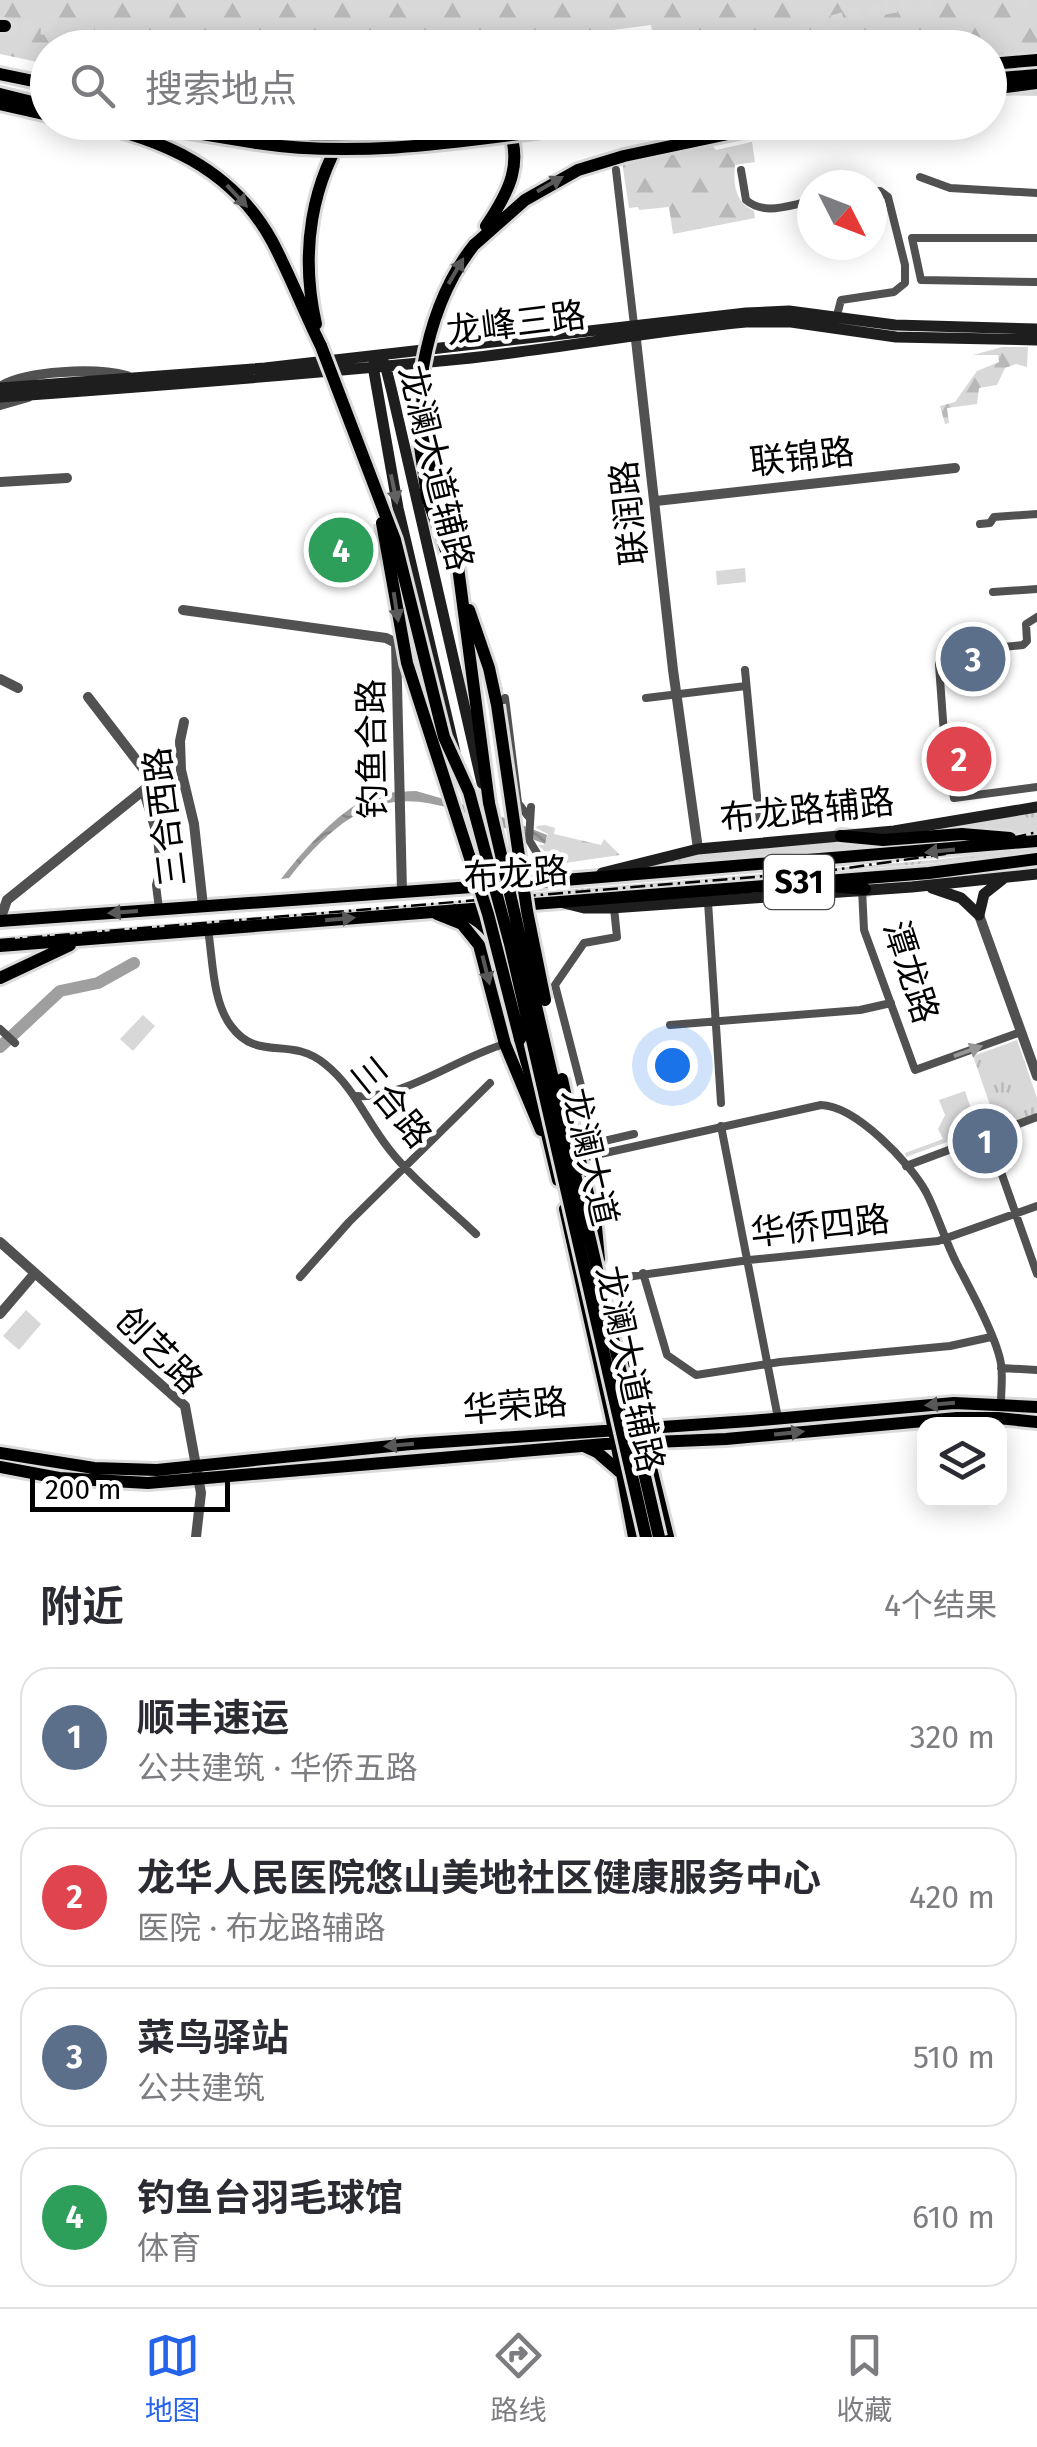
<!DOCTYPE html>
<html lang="zh">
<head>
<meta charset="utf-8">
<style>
	:root { --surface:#fff; --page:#f2f2f3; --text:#2b2b33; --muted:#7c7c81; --line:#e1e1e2; --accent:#2563eb }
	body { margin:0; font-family:"Fira Sans","Noto Sans SC",sans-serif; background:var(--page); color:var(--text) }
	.controls { position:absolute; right:30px; bottom:30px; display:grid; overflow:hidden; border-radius:20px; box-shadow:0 5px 25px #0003 }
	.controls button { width:90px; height:90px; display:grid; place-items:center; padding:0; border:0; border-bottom:2px solid var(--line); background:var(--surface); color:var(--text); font:50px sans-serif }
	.compass { position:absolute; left:797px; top:170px; width:90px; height:90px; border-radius:50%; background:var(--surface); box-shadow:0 5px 25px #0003; rotate:132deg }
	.scale { position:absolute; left:30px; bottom:25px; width:200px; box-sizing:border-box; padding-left:10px; border:5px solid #000; border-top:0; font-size:28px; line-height:35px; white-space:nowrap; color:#000; -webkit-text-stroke:8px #fff; paint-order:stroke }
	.you { position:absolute; left:672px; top:1065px; width:35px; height:35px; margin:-25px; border:8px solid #fff; border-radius:50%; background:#1a73e8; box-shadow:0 0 0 15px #1a73e833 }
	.badge { display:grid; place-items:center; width:65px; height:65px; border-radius:50%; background:var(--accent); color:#fff; font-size:32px; font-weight:700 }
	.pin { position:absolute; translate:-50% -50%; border:5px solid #fff; box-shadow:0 2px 10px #0006 }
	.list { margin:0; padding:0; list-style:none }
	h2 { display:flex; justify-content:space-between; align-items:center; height:130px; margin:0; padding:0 40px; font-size:42px }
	h2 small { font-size:32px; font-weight:400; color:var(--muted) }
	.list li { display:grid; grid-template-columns:65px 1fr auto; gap:30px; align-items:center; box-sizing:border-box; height:140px; margin:0 20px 20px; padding:0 20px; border:2px solid var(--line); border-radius:30px }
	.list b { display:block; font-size:38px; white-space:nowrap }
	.list p { margin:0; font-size:32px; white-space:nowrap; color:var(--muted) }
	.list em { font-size:32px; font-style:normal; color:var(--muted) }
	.icon { flex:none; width:55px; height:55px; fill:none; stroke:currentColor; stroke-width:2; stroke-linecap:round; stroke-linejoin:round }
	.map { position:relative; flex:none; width:1037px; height:1537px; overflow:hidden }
	.search { position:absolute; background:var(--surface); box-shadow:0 5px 25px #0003; left:30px; right:30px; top:30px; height:110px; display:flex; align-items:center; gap:25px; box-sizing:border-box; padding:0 35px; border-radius:55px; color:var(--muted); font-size:38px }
	.sheet { height:770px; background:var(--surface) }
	nav { display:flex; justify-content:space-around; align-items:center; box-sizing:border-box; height:140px; border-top:2px solid var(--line); background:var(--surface); font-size:28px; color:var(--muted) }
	nav a { display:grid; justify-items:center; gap:5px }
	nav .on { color:var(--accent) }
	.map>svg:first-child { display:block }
</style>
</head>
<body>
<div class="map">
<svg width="1037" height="1537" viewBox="0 0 1037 1537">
	<defs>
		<pattern id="grass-tufts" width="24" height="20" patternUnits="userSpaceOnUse" patternTransform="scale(2.5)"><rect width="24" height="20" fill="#d8d8d8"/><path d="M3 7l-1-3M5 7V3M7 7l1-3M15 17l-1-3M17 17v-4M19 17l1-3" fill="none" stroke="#b8b8b8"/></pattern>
		<pattern id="forest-firs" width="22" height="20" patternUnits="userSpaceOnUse" patternTransform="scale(2.5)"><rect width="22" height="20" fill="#d8d8d8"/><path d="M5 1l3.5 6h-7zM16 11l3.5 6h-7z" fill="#b8b8b8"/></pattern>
		<pattern id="water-waves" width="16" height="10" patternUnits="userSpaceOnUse" patternTransform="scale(2.5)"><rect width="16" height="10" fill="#9f9f9f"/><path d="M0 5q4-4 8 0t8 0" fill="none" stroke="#878787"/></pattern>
	</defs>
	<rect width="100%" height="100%" fill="#fff"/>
	<path fill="url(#grass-tufts)" d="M1037 810V833L1034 834 919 830Z
		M945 837 997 839 636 867 715 850 830 841 879 844Z
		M1037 847V851L935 863 526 896V893L934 860Z
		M1017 1040 1037 1098V1113L998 1128 973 1056Z"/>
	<path fill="url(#forest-firs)" d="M0 0H1037V96L997 95 990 101V48L655 47 651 25 575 35 577 48H461L445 44 421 48H48L47 64 0 54Z
		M752 142 755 162 735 165C733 184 735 202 754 211L755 218 673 234 669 207 639 210 638 207 629 208 622 162 710 143 716 150Z
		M1002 347H1028L1027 367 1016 364 1005 368 997 385 979 388 977 404 947 408 949 423 945 424 940 406 955 402 977 371 999 362 998 355H973Z
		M545 825 555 828 554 834 601 845 604 839 620 855 558 864 538 845H544L548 834 536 828 537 826Z"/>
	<path fill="#d8d8d8" d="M745 568 746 582 717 585 716 571Z
		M143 1015 155 1026 133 1051 120 1039Z
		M965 1091 970 1106 982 1111 985 1123 989 1122 991 1126 906 1157 905 1153 943 1139 938 1129 945 1115 939 1100Z
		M26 1310 41 1324 19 1350 3 1336Z"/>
	<path fill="url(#water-waves)" d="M416 791 489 812 547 835 545 844C429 799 379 764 289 878L281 879C303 851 331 819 362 801 378 792 398 792 416 791Z"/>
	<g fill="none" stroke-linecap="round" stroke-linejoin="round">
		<path stroke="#9f9f9f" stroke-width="12" d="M0 1047 60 991 98 983 134 963"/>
		<path stroke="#d9d9d9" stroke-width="12" stroke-dasharray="12 6" stroke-linecap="butt" d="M1016 0 1037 4
			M5 26 121 34 224 48
			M746 48 856 14 931 0"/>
		<defs>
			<path id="primary" d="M841 836 883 840 962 834 1010 838
				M516 884 1037 841
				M831 886 865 889
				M455 910C480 917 498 939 510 962
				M437 914 462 924 479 945 505 1044 541 1130
				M0 921 486 886
				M0 946 929 873 1037 859
				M0 978 70 945
				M543 1117 558 1180
				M565 1209 611 1415 634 1537
				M625 1362 668 1537
				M584 1446 597 1452 620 1472
				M0 1453 94 1468 157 1470 411 1444 750 1421 954 1403 1037 1407
				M0 1467 59 1478 148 1483 605 1444 726 1439 957 1418H998L1037 1422"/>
			<path id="trunk" d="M0 26H5
				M990 64 1037 60
				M0 74 48 84
				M990 79 1037 75
				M990 89 1037 83
				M0 94 48 106
				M0 104 48 115
				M83 122C161 138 232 168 272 241 290 275 304 312 321 346
				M129 122 257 143
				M223 122 259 130
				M486 226C509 192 525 162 506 122
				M474 245 525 200 578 170 624 156 785 122
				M316 324C300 254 310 181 352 122
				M423 367 422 422 458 567 489 803
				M419 439 427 497 449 559
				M469 610 489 668 497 705
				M520 1039 545 1127
				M582 1169 596 1227 599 1259"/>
		</defs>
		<use href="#primary" stroke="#dbdbdb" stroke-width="18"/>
		<use href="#trunk" stroke="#dbdbdb" stroke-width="18"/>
		<path stroke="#515151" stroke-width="8" d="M616 170 634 325
			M741 170 746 200C765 216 789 205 812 201
			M920 177 950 188 1037 193
			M1037 238H912L921 280 1037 282
			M836 319 841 300 894 292 905 283V265L888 197 880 191H872
			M980 524 990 523 994 517 1037 514
			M993 592 1037 589
			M1037 617 1026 624 1027 641 1023 645 946 653 941 656 939 665 945 748 954 798 1037 787
			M745 670 760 827
			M505 698 518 803 528 816
			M646 698 746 686
			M143 792 157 837 160 870 156 885 159 909
			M531 807 529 840 554 881
			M862 889 864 930 915 1070 1021 1032
			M708 902 721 1103
			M614 908 617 937 584 943 555 985 595 1140 600 1142 634 1134
			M208 930C213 959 212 1001 231 1026 258 1063 290 1035 325 1064 355 1088 365 1119 389 1149 413 1180 448 1207 476 1234
			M670 1025 860 1010 891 1003
			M0 1029 15 1043
			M357 1096C402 1100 460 1056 505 1044
			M721 1126 778 1418
			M988 1135 1037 1274
			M578 1159 821 1105C856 1106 910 1163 926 1192 938 1215 945 1241 957 1264 970 1289 997 1338 1001 1364 1003 1377 1001 1390 1001 1403
			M906 1166 1037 1117
			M643 1273 667 1355 696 1375 780 1362 950 1346 991 1337
			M300 1277 349 1222 490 1083
			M605 1280 749 1260 938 1241 1037 1206
			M1001 1368 1037 1370"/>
		<path stroke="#515151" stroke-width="10" d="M635 331 673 670 698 849
			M0 387C26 370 97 368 127 376
			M0 405 28 397
			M0 482 67 478
			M656 501 955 468
			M183 610 386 638 396 643 402 891
			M0 679 18 688
			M184 722 180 741 181 770 194 824 203 906
			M979 915 1037 1076
			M0 920 7 900 150 785 151 779 88 697
			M0 1242 185 1406 201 1493 196 1537
			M0 1314 35 1273"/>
		<path stroke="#1e1e1e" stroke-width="11" d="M375 360 373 366 398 508 455 752
			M380 360 385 364 392 392 482 783
			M0 388 265 368 746 313 789 311 895 325 1037 329
			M0 397C154 386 307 374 461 359 556 349 651 331 746 322H791L896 337 1037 340
			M602 873 698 849 894 831 1037 807
			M932 888 961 898 979 915
			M564 903 584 908H611L912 887 1037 874
			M979 915 984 894 1003 879"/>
		<use href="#primary" stroke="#000" stroke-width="12"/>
		<use href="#trunk" stroke="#000" stroke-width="12"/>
		<path stroke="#000" stroke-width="2.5" stroke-dasharray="15 5 2.5 5" stroke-linecap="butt" d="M0 940 826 871 945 854 1037 832"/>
		<defs>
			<path id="trunk-bridge" d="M259 130C336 140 412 131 488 122
				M257 143C375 161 496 135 614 122
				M321 346 395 540 444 737 469 792 510 944 646 1537
				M423 367C431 322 446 280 474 245
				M382 523 407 663 488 914 520 1039
				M497 705 527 911 545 1000
				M489 803 659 1537
				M562 1079 582 1169"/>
		</defs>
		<use href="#trunk-bridge" stroke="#dbdbdb" stroke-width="18" stroke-linecap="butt"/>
		<use href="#trunk-bridge" stroke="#000" stroke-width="12"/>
	</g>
	<defs><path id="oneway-solid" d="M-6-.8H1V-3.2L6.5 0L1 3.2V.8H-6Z" transform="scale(2.5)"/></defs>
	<g fill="#595959">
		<use href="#oneway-solid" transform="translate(550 184) rotate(-30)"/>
		<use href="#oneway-solid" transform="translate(237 196) rotate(47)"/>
		<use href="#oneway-solid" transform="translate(456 271) rotate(-60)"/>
		<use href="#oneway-solid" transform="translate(396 607) rotate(81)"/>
		<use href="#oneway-solid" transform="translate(940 851) rotate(174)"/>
		<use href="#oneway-solid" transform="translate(123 912) rotate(176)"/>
		<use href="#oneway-solid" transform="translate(340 919) rotate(-5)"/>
		<use href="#oneway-solid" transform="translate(486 970) rotate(76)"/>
		<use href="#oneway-solid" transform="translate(940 1404) rotate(175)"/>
		<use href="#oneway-solid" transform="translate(789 1433) rotate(-6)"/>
		<use href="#oneway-solid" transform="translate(399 1445) rotate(175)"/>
	</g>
	<use fill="#626262" href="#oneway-solid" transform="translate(394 489) rotate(78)"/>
	<use fill="#979797" href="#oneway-solid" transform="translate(968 1051) rotate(-20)"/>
	<g text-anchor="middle" stroke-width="9" stroke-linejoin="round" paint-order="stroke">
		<rect fill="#fff" stroke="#4c4c4c" stroke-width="2.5" x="764" y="855" width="70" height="54" rx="8"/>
		<g font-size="32" font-weight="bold" fill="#000">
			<text x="799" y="893">S31</text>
		</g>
		<g font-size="35" fill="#000" stroke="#fff">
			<text transform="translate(516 323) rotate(-7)" y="12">龙峰三路</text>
			<text transform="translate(802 457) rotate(-6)" y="12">联锦路</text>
			<text transform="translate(436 468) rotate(76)" y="12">龙澜大道辅路</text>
			<text transform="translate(629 513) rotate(-96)" y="12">联润路</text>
			<text transform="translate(372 749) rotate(-91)" y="12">钓鱼合路</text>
			<text transform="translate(807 810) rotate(-6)" y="12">布龙路辅路</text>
			<text transform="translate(165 817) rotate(-97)" y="12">三合西路</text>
			<text transform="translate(516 874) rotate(-4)" y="12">布龙路</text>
			<text transform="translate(911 972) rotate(72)" y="12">潭龙路</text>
			<text transform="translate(391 1102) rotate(51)" y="12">三合路</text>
			<text transform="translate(590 1157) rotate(77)" y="12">龙澜大道</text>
			<text transform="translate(820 1226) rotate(-6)" y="12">华侨四路</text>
			<text transform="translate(159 1350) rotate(45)" y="12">创艺路</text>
			<text transform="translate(630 1369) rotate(78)" y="12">龙澜大道辅路</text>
			<text transform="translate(515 1406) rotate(-5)" y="12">华荣路</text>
		</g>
	</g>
</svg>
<div class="controls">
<button><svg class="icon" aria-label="layers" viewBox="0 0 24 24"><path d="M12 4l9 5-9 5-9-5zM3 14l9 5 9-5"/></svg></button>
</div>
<svg class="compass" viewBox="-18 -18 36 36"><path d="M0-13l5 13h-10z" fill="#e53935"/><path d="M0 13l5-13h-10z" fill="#7c7c81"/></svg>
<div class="scale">200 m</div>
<div class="you"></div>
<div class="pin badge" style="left:985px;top:1141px;background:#5c6f8a">1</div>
<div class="pin badge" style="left:959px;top:759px;background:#e0444e">2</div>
<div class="pin badge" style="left:973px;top:659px;background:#5c6f8a">3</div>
<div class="pin badge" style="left:341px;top:550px;background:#2e9e5b">4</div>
<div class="search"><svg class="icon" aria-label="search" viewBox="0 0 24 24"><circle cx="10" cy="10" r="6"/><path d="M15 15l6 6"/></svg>搜索地点</div>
</div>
<section class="sheet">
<h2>附近<small>4个结果</small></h2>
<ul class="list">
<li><span class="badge" style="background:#5c6f8a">1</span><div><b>顺丰速运</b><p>公共建筑 · 华侨五路</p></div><em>320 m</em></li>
<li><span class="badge" style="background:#e0444e">2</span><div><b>龙华人民医院悠山美地社区健康服务中心</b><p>医院 · 布龙路辅路</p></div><em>420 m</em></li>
<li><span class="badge" style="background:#5c6f8a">3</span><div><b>菜鸟驿站</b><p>公共建筑</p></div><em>510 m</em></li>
<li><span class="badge" style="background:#2e9e5b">4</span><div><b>钓鱼台羽毛球馆</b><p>体育</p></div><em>610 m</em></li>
</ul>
</section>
<nav>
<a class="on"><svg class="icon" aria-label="map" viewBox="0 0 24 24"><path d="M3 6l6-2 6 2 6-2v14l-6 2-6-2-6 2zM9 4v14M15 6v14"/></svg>地图</a>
<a><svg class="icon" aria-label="directions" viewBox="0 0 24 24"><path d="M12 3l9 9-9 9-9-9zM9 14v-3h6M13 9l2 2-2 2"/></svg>路线</a>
<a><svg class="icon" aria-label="saved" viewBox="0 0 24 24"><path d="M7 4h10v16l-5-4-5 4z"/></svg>收藏</a>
</nav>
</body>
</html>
